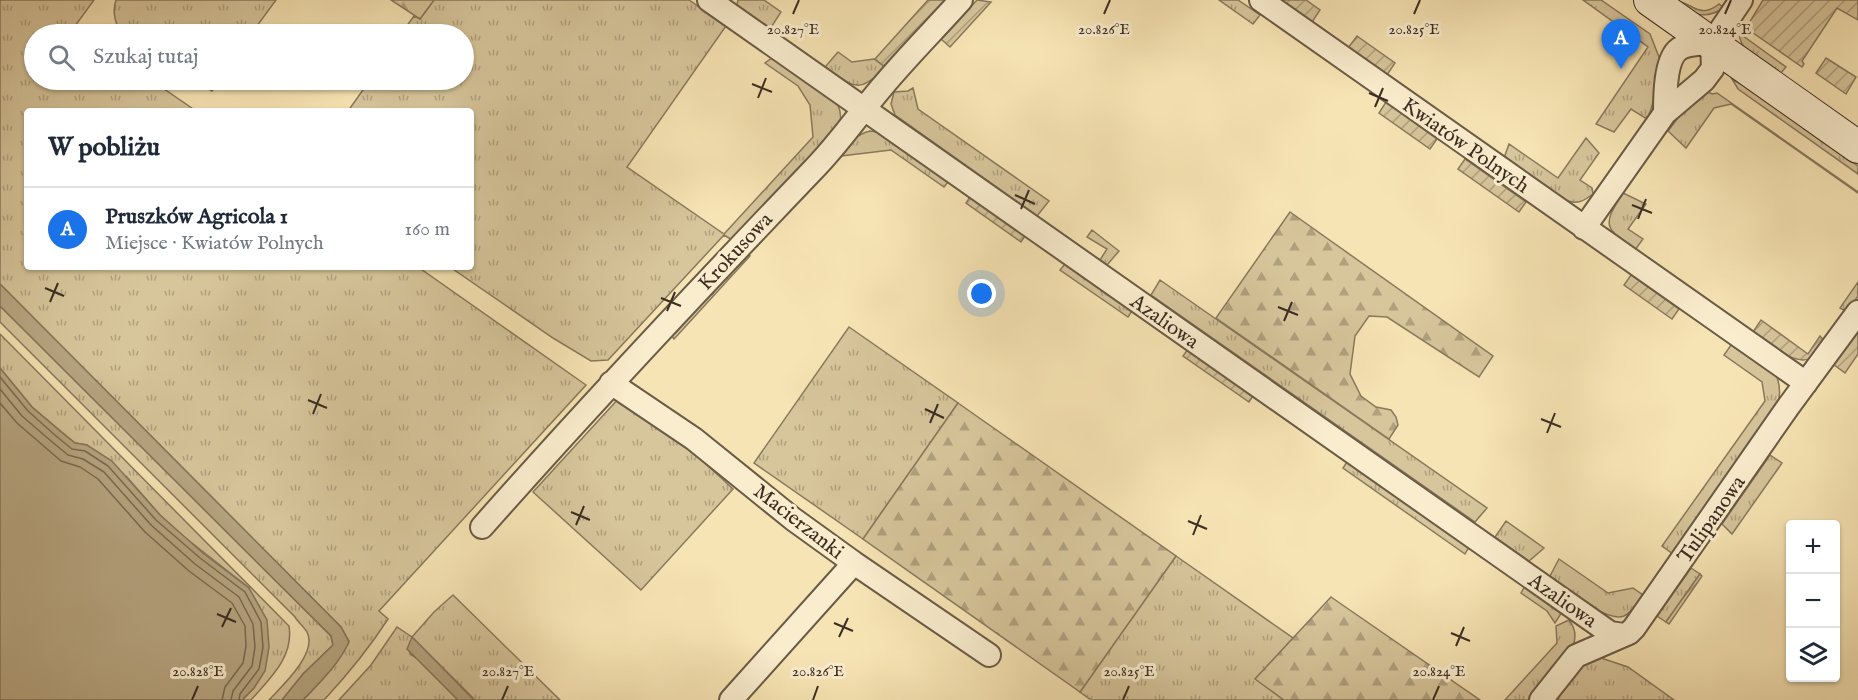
<!DOCTYPE html>
<html lang="pl">
<head>
<meta charset="utf-8">
<style>
	:root { --surface:#fff; --page:#f6f6f7; --text:#1f2937; --muted:#747a83; --line:#e0e1e3; --accent:#1a73e8 }
	body { margin:0; font-family:"IM FELL English",serif; background:var(--page); color:var(--text) }
	.controls { position:absolute; right:18px; bottom:18px; display:grid; overflow:hidden; border-radius:6px; box-shadow:0 2px 4px #0004 }
	.controls button { width:54px; height:54px; display:grid; place-items:center; padding:0; border:0; border-bottom:2px solid var(--line); background:var(--surface); color:var(--text); font:30px sans-serif }
	.you { position:absolute; left:982px; top:294px; width:21px; height:21px; margin:-15px; border:4px solid #fff; border-radius:50%; background:#1a73e8; box-shadow:0 0 0 9px #1a73e833 }
	.badge { display:grid; place-items:center; width:39px; height:39px; border-radius:50%; background:var(--accent); color:#fff; font-size:20px; font-weight:700 }
	.pin { position:absolute; translate:-50% -50px; filter:drop-shadow(0 2px 3px #0008) }
	.pin::after { content:''; position:absolute; top:32px; width:21px; height:18px; background:inherit; clip-path:polygon(0 0,100% 0,50% 100%) }
	.list { margin:0; padding:0; list-style:none }
	h2 { display:flex; justify-content:space-between; align-items:center; height:78px; margin:0; padding:0 24px; font-size:26px }
	h2 small { font-size:20px; font-weight:400; color:var(--muted) }
	.list li { display:grid; grid-template-columns:39px 1fr auto; gap:18px; align-items:center; box-sizing:border-box; height:84px; padding:0 24px; border-top:2px solid var(--line) }
	.list b { display:block; font-size:22px; white-space:nowrap }
	.list p { margin:0; font-size:20px; white-space:nowrap; color:var(--muted) }
	.list em { font-size:20px; font-style:normal; color:var(--muted) }
	.icon { flex:none; width:33px; height:33px; fill:none; stroke:currentColor; stroke-width:2; stroke-linecap:round; stroke-linejoin:round }
	.map { position:relative; flex:none; width:1858px; height:700px; overflow:hidden }
	.search { position:absolute; background:var(--surface); box-shadow:0 2px 4px #0004; left:24px; top:24px; width:450px; height:66px; display:flex; align-items:center; gap:15px; box-sizing:border-box; padding:0 21px; border-radius:33px; color:var(--muted); font-size:22px }
	.panel { position:absolute; background:var(--surface); box-shadow:0 2px 4px #0004; left:24px; top:108px; width:450px; height:162px; border-radius:6px }
	.map>svg:first-child { display:block }
</style>
</head>
<body>
<div class="map">
<svg width="1858" height="700" viewBox="0 0 1858 700">
	<defs>
		<pattern id="grass-tufts" width="24" height="20" patternUnits="userSpaceOnUse" patternTransform="scale(1.5)"><rect width="24" height="20" fill="#d7c59b"/><path d="M3 7l-1-3M5 7V3M7 7l1-3M15 17l-1-3M17 17v-4M19 17l1-3" fill="none" stroke="#b0a07e"/></pattern>
		<pattern id="forest-firs" width="22" height="20" patternUnits="userSpaceOnUse" patternTransform="scale(1.5)"><rect width="22" height="20" fill="#d7c59b"/><path d="M5 1l3.5 6h-7zM16 11l3.5 6h-7z" fill="#b0a07e"/></pattern>
		<pattern id="garden-furrows" width="10" height="10" patternUnits="userSpaceOnUse" patternTransform="scale(1.5)"><rect width="10" height="10" fill="#d7c59b"/><path d="M-1 1l2-2M0 10L10 0M9 11l2-2" fill="none" stroke="#b0a07e"/></pattern>
	</defs>
	<rect width="100%" height="100%" fill="#f7e4b4"/>
	<filter id="stains"><feTurbulence type="fractalNoise" baseFrequency=".00333" numOctaves="4"/><feColorMatrix values="0 0 0 0 .2 0 0 0 0 .09 0 0 0 0 .02 0 0 0 .5 -.17"/></filter>
	<radialGradient id="worn" r=".72"><stop offset=".6" stop-color="#630" stop-opacity="0"/><stop offset="1" stop-color="#630" stop-opacity=".3"/></radialGradient>
	<path fill="url(#grass-tufts)" stroke="#89795e" stroke-width="1.5" d="M0 0H94L75 26 87 34H34V80H151L196 111H27V267H418L586 385 379 611 388 619C368 650 349 673 324 700H303C320 682 339 664 349 641L341 627 0 284Z
		M116 0H276L251 34H123C115 25 112 12 116 0Z
		M434 0H689L726 26 627 167 724 234 813 137 810 105 798 86 765 63 772 58 838 105C843 117 840 124 835 135L732 240 724 235 608 360 591 361 553 338 450 267H471V111H348L370 80H464V34H401L414 16 420 19Z
		M738 0H764L781 12 770 29 737 5Z
		M1219 0H1238L1260 15 1253 24Z
		M1583 0H1601L1650 34 1659 57 1665 60 1649 116 1645 118 1631 109 1614 132 1596 124 1648 47Z
		M1672 0C1691 0 1698 21 1719 4L1724 8C1701 22 1692 12 1672 0Z
		M1739 33 1786 67 1779 75C1764 64 1740 53 1739 33Z
		M838 52 852 62 874 59 885 67C859 96 853 86 825 67Z
		M1732 79 1743 85 1858 166V174L1738 89Z
		M192 80H220L212 91Z
		M913 88 918 109 1049 201 1037 216 895 115 891 104 894 92 908 91Z
		M1706 91 1712 94 1717 93 1858 192V193L1731 104 1714 108 1686 148 1668 131 1683 111Z
		M870 131 877 132 948 182 944 187 891 150 841 156 839 158C848 145 854 135 870 131Z
		M1586 138 1599 153 1580 180 1592 188 1593 194C1584 201 1577 205 1565 200L1504 158 1509 144 1558 178Z
		M1623 193 1646 204 1628 229 1643 239 1635 250C1604 228 1602 225 1623 193Z
		M1092 230 1119 251 1107 265 1100 260 1107 249 1087 237Z
		M742 251 750 256 674 339 667 329Z
		M1065 264 1132 311 1128 317 1060 270Z
		M1160 280 1487 508 1475 522 1151 295Z
		M1858 282V296L1847 312 1840 308Z
		M0 306 331 636 333 645 303 674 282 700H269C282 686 318 653 307 632 304 627 298 622 295 617L0 322Z
		M849 327 958 403 863 539 754 463Z
		M0 334 289 626C294 657 270 678 251 700H242L254 688 249 588 183 536 160 515 127 477 87 445 75 443 32 407 0 368Z
		M1731 345 1777 377C1780 386 1781 393 1778 403L1673 554 1662 546 1765 401 1762 382 1724 355Z
		M620 397 677 437 733 489 641 590 533 492Z
		M1770 455 1782 463 1732 534 1722 524Z
		M1347 462 1469 547 1465 554 1343 468Z
		M1506 521 1544 548 1529 561 1495 537Z
		M1176 556 1293 638 1256 679 1284 700H1091L1080 692Z
		M1559 559 1608 593 1633 588 1643 595C1638 602 1633 612 1624 616 1605 623 1566 588 1550 576Z
		M1691 568 1700 574 1666 622 1657 616Z
		M1525 586 1562 612 1555 623 1547 611 1521 593Z
		M453 595 560 700H475L412 637 410 654 420 660 458 700H339L371 665 397 627 412 637 434 612Z
		M1569 620C1591 647 1546 683 1528 700H1505L1557 643 1556 626Z
		M1589 654 1628 667 1674 700H1551Z"/>
	<path fill="url(#forest-firs)" stroke="#89795e" stroke-width="1.5" d="M391 0H434L420 19Z
		M1290 212 1493 356 1479 377 1387 317 1369 316 1355 336 1350 374 1361 396 1376 407 1391 410 1396 417 1398 425 1389 439 1216 318Z
		M958 403 1176 556 1080 692 863 539Z
		M1331 597 1480 700H1284L1255 679Z"/>
	<path fill="url(#garden-furrows)" stroke="#89795e" stroke-width="1.5" d="M928 0H946L885 67 875 59Z
		M977 0 991 2 950 47 941 39Z
		M1280 0H1306L1320 10 1312 22Z
		M1763 0H1858V20L1837 8 1802 61 1804 64 1802 67 1746 28Z
		M1357 36 1395 63 1387 75 1348 48Z
		M1826 58 1856 77 1846 94 1816 73Z
		M1386 102 1437 139 1430 149 1379 113Z
		M1465 159 1526 202 1519 212 1458 169Z
		M970 197 1025 236 1021 242 966 203Z
		M1631 275 1679 309 1672 319 1624 285Z
		M1761 320 1808 354 1820 336 1826 343C1822 347 1817 354 1813 357 1796 369 1766 341 1753 332Z
		M1856 331 1858 332V354L1845 373 1833 364Z
		M1188 349 1253 396 1249 402 1183 356Z
		M1700 574 1702 576 1669 624 1666 622Z"/>
	<path fill="#b7a682" stroke="#85765c" stroke-width="1.5" d="M0 284 341 627 349 642C339 664 320 682 303 700H282L303 674 333 645 331 636 0 306Z
		M0 368 32 407 60 431 75 443 87 445 112 461 160 515 204 554 249 588 267 620 269 647 265 671 254 688 242 700H0Z
		M412 637 419 644 474 700H458L407 649Z"/>
	<g fill="none" stroke-linecap="round" stroke-linejoin="round">
		<path stroke="#796a52" stroke-width="1.5" d="M0 377 28 411 56 436 72 449 85 451 108 466 156 520 200 558 245 592 261 622 263 647 259 669 240 694 239 700
			M0 389 22 416 51 441 68 455 83 459 104 472 151 525 195 564 239 597 253 624 255 647 252 666 233 691 231 700
			M0 403 17 423 61 461 80 467 98 479 145 532 189 571 232 603 245 626 246 646 243 663 225 687 222 700"/>
		<defs>
			<path id="street" d="M709 0 1610 633 1624 635
				M1261 0 1806 383
				M1712 43 1741 0
				M1665 113C1665 97 1665 59 1679 49 1688 43 1702 44 1712 43
				M1584 228 1665 113 1704 80 1713 68 1712 43
				M611 383 694 439 793 519 854 563 989 655
				M482 527C589 406 700 288 812 171 838 145 858 115 882 87 907 57 935 29 961 0
				M731 700 854 563
				M1541 700 1576 656 1629 633 1634 628 1788 407 1858 312"/>
			<path id="secondary" d="M1650 0 1858 147"/>
		</defs>
		<use href="#street" stroke="#6a5b46" stroke-width="26"/>
		<use href="#secondary" stroke="#3b2d22" stroke-width="34"/>
		<use href="#street" stroke="#faedce" stroke-width="22"/>
		<use href="#secondary" stroke="#faedce" stroke-width="32"/>
	</g>
	<path fill="none" stroke="#3b2d22" stroke-width="2" d="M793 14 799 0M1104 14 1110 0M1414 14 1420 0M1725 14 1731 0M752 84 772 92M1369 93 1388 101M758 98 766 78M1375 107 1383 88M1015 195 1035 204M1632 205 1652 213M1021 209 1029 190M1638 219 1646 199M45 288 64 296M661 298 681 306M50 302 58 283M1278 307 1298 315M667 311 675 292M1284 321 1292 302M308 400 327 408M925 409 944 418M313 414 321 394M1541 419 1561 427M930 423 938 404M1547 433 1555 413M571 512 590 520M1188 521 1207 529M576 525 584 506M1193 535 1201 515M217 614 236 622M834 623 853 631M222 627 231 608M1451 633 1470 641M839 637 848 618M1456 646 1464 627M192 700 198 686M502 700 508 686M813 700 818 686M1123 700 1129 686M1433 700 1439 686"/>
	<g text-anchor="middle" stroke-width="6" stroke-linejoin="round" paint-order="stroke">
		<g font-size="21" fill="#3b2d22" stroke="#faedce">
			<text transform="translate(1466 145) rotate(35)" y="7">Kwiatów Polnych</text>
			<text transform="translate(735 251) rotate(-47)" y="7">Krokusowa</text>
			<text transform="translate(1165 321) rotate(35)" y="7">Azaliowa</text>
			<text transform="translate(1711 519) rotate(-55)" y="7">Tulipanowa</text>
			<text transform="translate(799 521) rotate(38)" y="7">Macierzanki</text>
			<text transform="translate(1563 600) rotate(35)" y="7">Azaliowa</text>
		</g>
	</g>
	<g font-size="15" text-anchor="middle" fill="#3b2d22" stroke="#faedce" stroke-width="6" stroke-linejoin="round" paint-order="stroke">
		<text x="793" y="34">20.827°E</text>
		<text x="1104" y="34">20.826°E</text>
		<text x="1414" y="34">20.825°E</text>
		<text x="1725" y="34">20.824°E</text>
		<text x="198" y="676">20.828°E</text>
		<text x="508" y="676">20.827°E</text>
		<text x="818" y="676">20.826°E</text>
		<text x="1129" y="676">20.825°E</text>
		<text x="1439" y="676">20.824°E</text>
	</g>
	<rect width="100%" height="100%" filter="url(#stains)"/>
	<rect width="100%" height="100%" fill="url(#worn)"/>
</svg>
<div class="controls">
<button>+</button>
<button>−</button>
<button><svg class="icon" aria-label="layers" viewBox="0 0 24 24"><path d="M12 4l9 5-9 5-9-5zM3 14l9 5 9-5"/></svg></button>
</div>
<div class="you"></div>
<div class="pin badge" style="left:1621px;top:69px">A</div>
<div class="search"><svg class="icon" aria-label="search" viewBox="0 0 24 24"><circle cx="10" cy="10" r="6"/><path d="M15 15l6 6"/></svg>Szukaj tutaj</div>
<section class="panel">
<h2>W pobliżu<small></small></h2>
<ul class="list">
<li><span class="badge">A</span><div><b>Pruszków Agricola 1</b><p>Miejsce · Kwiatów Polnych</p></div><em>160 m</em></li>
</ul>
</section>
</div>
</body>
</html>
